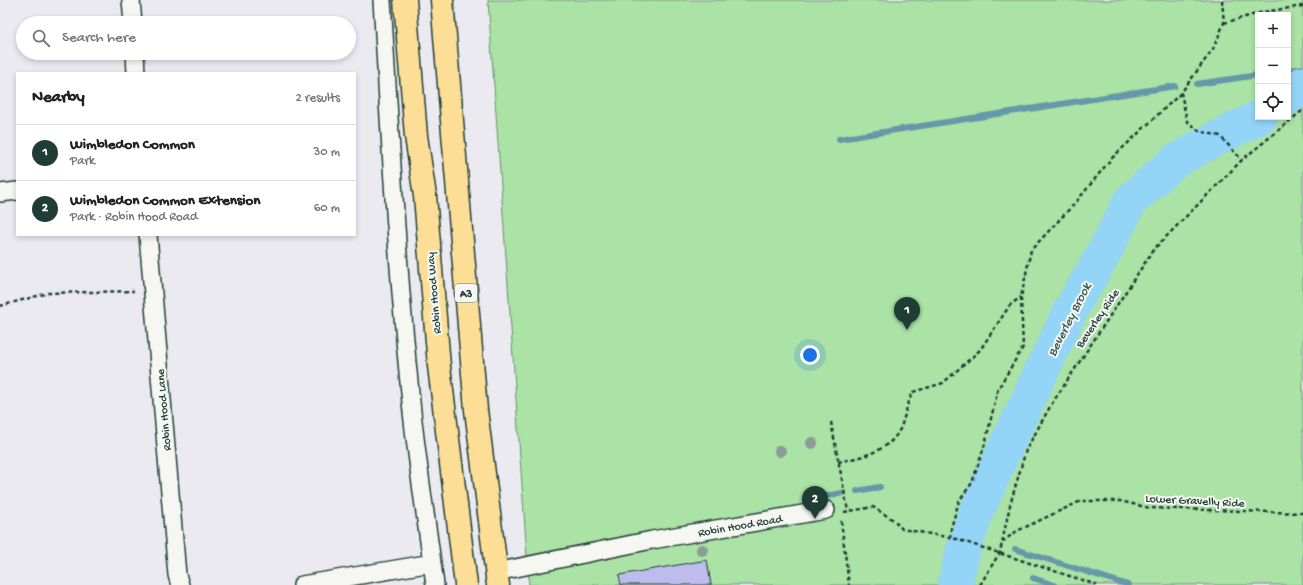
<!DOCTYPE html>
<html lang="en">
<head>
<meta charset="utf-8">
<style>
	:root { --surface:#fff; --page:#f6f6f6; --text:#202124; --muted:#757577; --line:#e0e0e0; --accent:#1f3d34 }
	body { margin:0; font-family:"Gochi Hand",sans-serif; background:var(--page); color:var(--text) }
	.controls { position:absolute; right:12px; top:12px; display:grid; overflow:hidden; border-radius:0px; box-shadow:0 2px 6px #0003 }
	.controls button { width:36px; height:36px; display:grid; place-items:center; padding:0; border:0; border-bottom:1px solid var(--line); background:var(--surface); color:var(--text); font:20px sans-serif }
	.you { position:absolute; left:810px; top:355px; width:14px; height:14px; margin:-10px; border:3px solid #fff; border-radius:50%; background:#1a73e8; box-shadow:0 0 0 6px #1a73e833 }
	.badge { display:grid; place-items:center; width:26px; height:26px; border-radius:50%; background:var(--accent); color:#fff; font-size:13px; font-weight:700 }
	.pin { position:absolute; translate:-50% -33px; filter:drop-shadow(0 1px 2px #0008) }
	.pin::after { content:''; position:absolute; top:21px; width:14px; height:12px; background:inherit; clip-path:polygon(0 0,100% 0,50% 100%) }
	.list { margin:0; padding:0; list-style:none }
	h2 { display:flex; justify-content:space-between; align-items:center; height:52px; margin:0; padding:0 16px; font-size:17px }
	h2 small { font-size:13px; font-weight:400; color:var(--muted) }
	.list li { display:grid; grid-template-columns:26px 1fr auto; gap:12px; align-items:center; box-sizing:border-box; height:56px; padding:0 16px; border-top:1px solid var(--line) }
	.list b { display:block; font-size:15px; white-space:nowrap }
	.list p { margin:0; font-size:13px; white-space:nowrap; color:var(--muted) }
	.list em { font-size:13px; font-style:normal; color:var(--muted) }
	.icon { flex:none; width:22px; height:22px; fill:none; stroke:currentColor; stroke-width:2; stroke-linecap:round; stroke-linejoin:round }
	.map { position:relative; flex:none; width:1303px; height:585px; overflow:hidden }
	.search { position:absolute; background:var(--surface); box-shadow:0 2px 6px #0003; left:16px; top:16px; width:340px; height:44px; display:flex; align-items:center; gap:10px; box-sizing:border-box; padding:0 14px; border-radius:22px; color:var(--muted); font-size:15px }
	.panel { position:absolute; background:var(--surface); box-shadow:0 2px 6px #0003; left:16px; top:72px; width:340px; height:164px; border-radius:0px }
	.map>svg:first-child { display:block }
</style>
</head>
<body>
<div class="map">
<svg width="1303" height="585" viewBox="0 0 1303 585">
	<rect width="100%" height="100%" fill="#ebeaf1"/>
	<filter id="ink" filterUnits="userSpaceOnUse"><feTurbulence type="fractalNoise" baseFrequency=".025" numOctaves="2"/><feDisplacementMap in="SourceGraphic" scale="8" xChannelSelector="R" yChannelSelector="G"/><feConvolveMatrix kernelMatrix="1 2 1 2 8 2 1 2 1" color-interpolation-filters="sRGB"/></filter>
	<g filter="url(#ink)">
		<path fill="#abe2a5" stroke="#65906c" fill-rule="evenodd" d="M488 0H1303V585H529ZM1258 15H1288V117H1258Z"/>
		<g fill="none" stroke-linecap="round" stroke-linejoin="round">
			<path stroke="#6598a8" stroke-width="6" d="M1288 70 1303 68
				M1197 84 1258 75
				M839 139 1175 86
				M857 491 880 487
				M805 500 842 493
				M1015 549 1128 585
				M1033 578 1054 585"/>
			<path stroke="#94d4f6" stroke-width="35" d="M1288 98 1303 84
				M955 585 962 554 976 513 1007 444 1070 311 1106 249 1130 201 1175 161 1213 140 1260 117"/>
		</g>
		<path fill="#bebcee" stroke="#1f3d34" d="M707 560 711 585H621L619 575Z"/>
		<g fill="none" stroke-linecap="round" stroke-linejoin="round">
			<defs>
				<path id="street" d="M131 0 133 23
					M382 0C390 134 397 268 411 402 417 463 427 524 435 585
					M135 53 136 73
					M0 193 17 191
					M148 235 177 575 180 585
					M496 572 652 540 826 510
					M302 585 432 563"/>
				<path id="highway" d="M405 0 416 136 425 196 439 366 466 585
					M442 0 476 410 498 585"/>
			</defs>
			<use href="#street" stroke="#1f3d34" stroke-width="20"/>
			<use href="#highway" stroke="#1f3d34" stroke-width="25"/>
			<path stroke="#1f3d34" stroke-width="2.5" stroke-dasharray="4 3" stroke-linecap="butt" d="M1222 0 1224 23 1213 49 1181 93 1187 121 1199 131 1220 136 1242 160
				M1224 23 1263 12 1303 6
				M0 306 48 293 134 291
				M831 422 848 511
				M838 462C861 457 890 452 901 427 905 416 907 404 913 392L943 383 980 350 1010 305 1021 297
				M844 512 873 507 895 521 902 529 953 538 1097 585
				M841 521 849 585
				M950 538 951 528 959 501 972 483 985 444 998 389 1023 347 1021 297 1031 250 1077 201 1111 159 1181 93
				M1002 542 1017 531 1081 501H1120L1150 508 1303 513
				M980 585 1000 552 1010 505 1026 450 1051 405 1154 249 1242 160 1303 110"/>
			<use href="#street" stroke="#f6f6f2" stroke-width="17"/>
			<use href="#highway" stroke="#fdde96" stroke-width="22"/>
		</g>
		<g fill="#8a9d96">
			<circle cx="812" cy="443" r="6"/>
			<circle cx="780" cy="451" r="6"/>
			<circle cx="702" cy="550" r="6"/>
		</g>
	</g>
	<g text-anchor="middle" stroke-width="4" stroke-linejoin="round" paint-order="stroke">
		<rect fill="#f6f6f2" stroke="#60746d" stroke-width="1" x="455" y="284" width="22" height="18" rx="3"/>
		<g font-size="11" font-weight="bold" fill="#1f3d34">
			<text x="466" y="297">A3</text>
		</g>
		<g font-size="12" fill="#1f3d34" stroke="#f6f6f2">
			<text transform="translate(433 293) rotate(-95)" y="4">Robin Hood Way</text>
			<text transform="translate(1097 318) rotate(-56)" y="4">Beverley Ride</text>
			<text transform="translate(163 410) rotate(-95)" y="4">Robin Hood Lane</text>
			<text transform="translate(1195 500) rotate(3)" y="4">Lower Gravelly Ride</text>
			<text transform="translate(740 525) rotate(-10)" y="4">Robin Hood Road</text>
		</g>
		<g font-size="13" font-style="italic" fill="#365b5b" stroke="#f6f6f2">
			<text transform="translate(1068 319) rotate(-63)" y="5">Beverley Brook</text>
		</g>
	</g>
</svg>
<div class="controls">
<button>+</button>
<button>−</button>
<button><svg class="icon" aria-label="locate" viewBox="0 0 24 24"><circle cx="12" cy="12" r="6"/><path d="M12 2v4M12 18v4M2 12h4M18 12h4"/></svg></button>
</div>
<div class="you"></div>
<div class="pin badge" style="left:907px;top:330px">1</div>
<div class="pin badge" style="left:815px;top:519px">2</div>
<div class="search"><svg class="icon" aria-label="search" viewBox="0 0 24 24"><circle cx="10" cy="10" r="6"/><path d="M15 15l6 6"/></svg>Search here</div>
<section class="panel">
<h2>Nearby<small>2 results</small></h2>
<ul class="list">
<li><span class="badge">1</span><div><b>Wimbledon Common</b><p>Park</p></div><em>30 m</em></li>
<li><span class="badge">2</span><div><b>Wimbledon Common Extension</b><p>Park · Robin Hood Road</p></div><em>60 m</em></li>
</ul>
</section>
</div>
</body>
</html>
